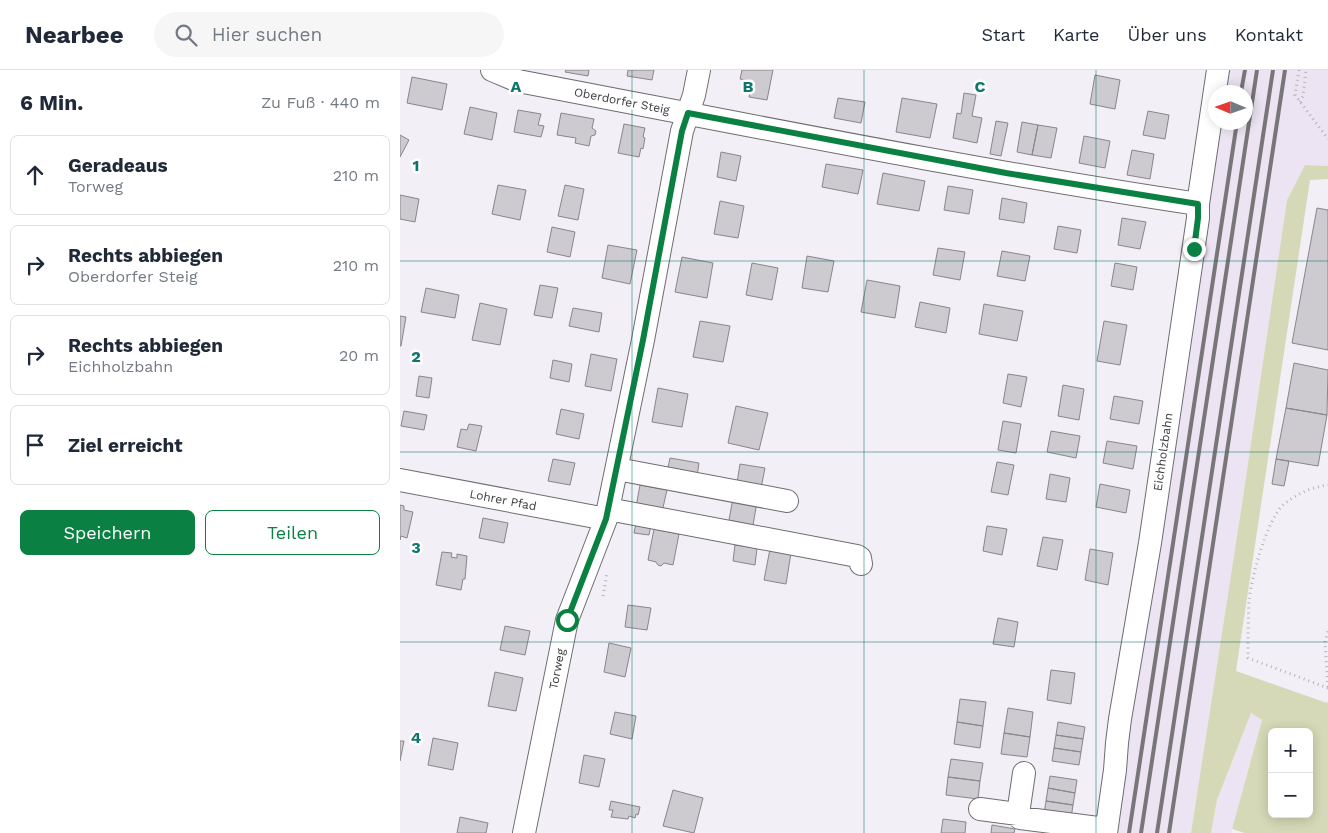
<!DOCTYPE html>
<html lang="de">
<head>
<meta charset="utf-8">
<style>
	:root { --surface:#fff; --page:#f6f6f7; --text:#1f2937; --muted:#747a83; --line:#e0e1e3; --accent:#0b8043 }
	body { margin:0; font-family:"Work Sans",sans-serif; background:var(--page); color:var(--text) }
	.controls { position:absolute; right:15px; bottom:15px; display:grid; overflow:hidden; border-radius:8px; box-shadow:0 2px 12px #0003 }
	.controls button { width:45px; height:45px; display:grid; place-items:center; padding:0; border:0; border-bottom:1px solid var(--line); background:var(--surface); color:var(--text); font:25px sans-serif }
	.compass { position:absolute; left:808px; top:15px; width:45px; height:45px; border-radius:50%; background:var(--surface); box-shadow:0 2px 12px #0003; rotate:272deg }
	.stop { position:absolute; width:15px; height:15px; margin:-11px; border:4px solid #0b8043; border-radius:50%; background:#fff }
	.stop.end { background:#0b8043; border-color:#fff; box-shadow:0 1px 5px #0008 }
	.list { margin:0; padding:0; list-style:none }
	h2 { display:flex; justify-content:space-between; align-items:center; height:65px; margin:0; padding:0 20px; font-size:21px }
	h2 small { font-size:16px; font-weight:400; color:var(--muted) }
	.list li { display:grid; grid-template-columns:32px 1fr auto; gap:15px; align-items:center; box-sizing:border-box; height:80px; margin:0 10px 10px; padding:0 10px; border:1px solid var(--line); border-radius:8px }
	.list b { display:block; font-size:19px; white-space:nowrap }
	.list p { margin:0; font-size:16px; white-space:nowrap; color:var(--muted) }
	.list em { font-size:16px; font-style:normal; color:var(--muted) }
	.actions { display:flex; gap:10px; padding:15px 20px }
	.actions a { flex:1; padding:11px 0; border:1px solid var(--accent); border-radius:8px; text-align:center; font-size:18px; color:var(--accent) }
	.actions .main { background:var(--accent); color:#fff }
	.icon { flex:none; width:28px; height:28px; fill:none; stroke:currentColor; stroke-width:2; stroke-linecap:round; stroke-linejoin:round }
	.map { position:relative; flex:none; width:928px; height:763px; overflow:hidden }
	header { display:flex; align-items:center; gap:30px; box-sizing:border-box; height:70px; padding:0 25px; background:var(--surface); border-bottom:1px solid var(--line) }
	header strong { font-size:24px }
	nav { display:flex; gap:28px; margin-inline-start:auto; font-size:18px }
	.search { width:350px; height:45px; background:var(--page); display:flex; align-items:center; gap:12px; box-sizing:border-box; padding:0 18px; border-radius:28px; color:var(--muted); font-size:19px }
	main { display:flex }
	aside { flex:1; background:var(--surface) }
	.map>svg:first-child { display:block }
</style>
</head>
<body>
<header>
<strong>Nearbee</strong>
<div class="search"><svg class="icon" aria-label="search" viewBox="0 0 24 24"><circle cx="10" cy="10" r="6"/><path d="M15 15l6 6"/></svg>Hier suchen</div>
<nav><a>Start</a><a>Karte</a><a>Über uns</a><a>Kontakt</a></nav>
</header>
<main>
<aside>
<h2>6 Min.<small>Zu Fuß · 440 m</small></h2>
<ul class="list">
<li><svg class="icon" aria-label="ahead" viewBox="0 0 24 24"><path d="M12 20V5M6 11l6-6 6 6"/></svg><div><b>Geradeaus</b><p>Torweg</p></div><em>210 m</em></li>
<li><svg class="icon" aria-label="right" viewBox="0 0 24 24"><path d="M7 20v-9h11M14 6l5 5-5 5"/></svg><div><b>Rechts abbiegen</b><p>Oberdorfer Steig</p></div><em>210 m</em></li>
<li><svg class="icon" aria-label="right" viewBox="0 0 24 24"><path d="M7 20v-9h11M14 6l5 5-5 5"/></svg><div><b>Rechts abbiegen</b><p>Eichholzbahn</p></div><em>20 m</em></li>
<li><svg class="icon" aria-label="arrive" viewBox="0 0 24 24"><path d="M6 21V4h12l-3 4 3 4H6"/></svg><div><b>Ziel erreicht</b></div></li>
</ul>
<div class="actions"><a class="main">Speichern</a><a>Teilen</a></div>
</aside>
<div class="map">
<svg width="928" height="763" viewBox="0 0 928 763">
	<rect width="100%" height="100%" fill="#f3eff6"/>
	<path fill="#ece4f2" d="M827 0H928V96L905 95 887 130 842 434 791 763H712L819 53 846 52V22H824Z
		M851 643 862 650 831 763H811L817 730Z"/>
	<path fill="#d6d9b7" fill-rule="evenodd" d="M905 95 928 96V109L910 110 836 601 927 633 928 631V763H845L832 759 862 650 851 643 817 730 811 763H791L842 434 887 130ZM872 662H909V744H872Z"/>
	<path fill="#cdcad0" stroke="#89858b" d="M166 0H189L188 6 165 2Z
		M228 0H254L252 10 227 6Z
		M342 0H373L367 30 349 27 352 11 340 9Z
		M695 5 720 10 715 39 690 34Z
		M12 7 47 14 42 40 7 33Z
		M564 23 576 25 572 46 582 48 577 73 553 68 557 43 561 44Z
		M438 28 465 32 461 53 434 48Z
		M502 28 537 34 530 68 496 62Z
		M70 37 97 43 92 70 64 64Z
		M118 40 141 44 138 55 144 56 141 67 114 62Z
		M748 41 769 45 765 69 743 65Z
		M161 43 194 49 192 58 196 61 195 65 191 66 189 76 175 73 176 68 157 65Z
		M596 51 608 53 601 86 590 84Z
		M622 52 638 55 632 85 617 82Z
		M224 54 245 58 243 67 245 68 243 79 241 78 239 87 218 83Z
		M638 55 657 58 651 88 632 85Z
		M0 65 9 70 0 87Z
		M684 66 710 71 705 98 679 93Z
		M732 80 754 84 750 109 727 105Z
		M321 82 341 86 336 111 317 107Z
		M426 94 463 100 458 124 422 117Z
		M483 103 525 111 519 141 477 134Z
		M98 115 126 120 120 150 92 144Z
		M165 115 184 119 178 150 158 146Z
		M548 116 573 120 569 144 544 140Z
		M0 125 19 129 15 152 0 149Z
		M602 128 627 133 624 153 599 149Z
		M320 131 344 136 338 168 314 164Z
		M917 138 928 140V280L892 273Z
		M722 148 746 152 740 179 718 175Z
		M658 156 681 160 677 183 654 179Z
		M152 157 175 162 170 187 147 182Z
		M208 175 237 180 230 214 202 208Z
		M538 178 565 182 560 210 533 205Z
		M602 181 630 186 625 211 597 206Z
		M407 186 434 191 428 222 402 218Z
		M282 187 313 193 307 228 275 222Z
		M352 193 378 198 372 230 346 225Z
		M715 193 737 197 733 220 711 216Z
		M467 210 500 216 495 248 461 242Z
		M140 215 158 218 152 248 134 245Z
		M26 218 59 225 55 248 21 242Z
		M520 232 550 238 546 263 515 257Z
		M80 233 107 239 100 275 72 270Z
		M584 234 623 241 617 271 579 264Z
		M173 238 202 243 199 262 169 256Z
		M0 246 6 247 1 276H0Z
		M300 251 330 256 323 292 293 287Z
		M704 251 727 255 720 295 697 291Z
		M191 284 217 289 211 321 185 316Z
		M153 290 172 294 169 312 150 308Z
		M894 293 928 300 927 345 886 338Z
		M608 304 627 307 621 337 603 333Z
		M19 306 32 308 29 328 16 326Z
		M663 315 684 319 679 350 658 346Z
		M258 318 288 324 282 357 252 352Z
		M714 326 743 331 739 354 710 349Z
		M336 336 368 343 359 380 328 373Z
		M886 338 927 345 918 396 876 389Z
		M161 339 184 344 179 369 156 364Z
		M4 341 27 345 24 360 1 356Z
		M603 351 621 354 616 383 598 380Z
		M69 354 82 356 76 381 57 377 61 359 67 360Z
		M651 361 680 366 676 388 647 382Z
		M707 371 737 376 733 399 703 393Z
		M270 388 299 393 296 413 266 407Z
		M153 389 175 393 170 415 148 411Z
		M876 389 889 391 884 416 872 414Z
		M597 392 614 395 608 425 591 422Z
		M340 394 365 398 361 418 337 413Z
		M650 404 670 408 666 432 646 429Z
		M700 414 730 420 726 443 696 437Z
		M240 415 267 420 262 442 236 437Z
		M333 428 357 432 353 455 329 450Z
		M0 435 4 436V440L13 442 7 468 1 466 0 470Z
		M83 448 108 453 104 473 79 468Z
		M237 448 252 451 249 465 234 463Z
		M587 456 607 459 602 485 583 481Z
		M254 459 279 464 273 495 264 493 261 496 258 495 256 492 248 490Z
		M643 467 663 470 657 500 637 496Z
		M335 475 357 478 355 495 333 491Z
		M370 479 391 483 386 514 364 510Z
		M690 479 713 483 708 515 685 510Z
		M42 482 52 483 51 487 57 488V484L67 486 65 509H63L61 520 36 515Z
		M228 535 251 538 247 560 225 557Z
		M598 548 618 552 614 577 593 574Z
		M105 556 130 561 125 585 100 580Z
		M209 573 231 578 225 607 204 602Z
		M651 600 675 603 671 634 647 630Z
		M95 602 123 608 116 641 88 636Z
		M560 629 586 632 583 656 557 652Z
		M608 638 633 642 630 667 604 663Z
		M215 642 236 646 232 669 210 664Z
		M557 652 583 656 580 678 554 674Z
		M658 652 685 657 683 669 656 665Z
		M604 663 630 667 627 687 601 684Z
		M656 665 683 669 681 682 654 678Z
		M33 668 58 673 53 700 28 695Z
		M0 671H4L0 691Z
		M654 678 681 682 679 695 652 691Z
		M184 685 205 689 199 717 179 713Z
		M551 689 583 693 580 711 548 707Z
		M650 706 677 710 675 723 648 718Z
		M548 707 580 711 578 729 546 725Z
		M648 718 675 723 673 735 646 731Z
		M273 720 303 728 294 763 263 756Z
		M211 731 240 737 238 745 236 744 235 748 229 746 228 749 211 747 213 740H209Z
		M646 731 673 735 671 748 644 744Z
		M60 747 88 753 86 763H57Z
		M543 749 566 752 565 763H541Z
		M592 755 615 759 614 763H591Z"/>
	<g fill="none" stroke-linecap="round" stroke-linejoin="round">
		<defs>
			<path id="minor" d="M92 0 118 11C344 54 570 100 798 134
				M217 399 387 431
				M0 410 206 449
				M208 439 457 486 460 488 461 494
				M624 703 618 744 620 748 706 759
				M580 739 618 744
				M124 763 167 550 206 449 243 270 282 61 294 25 299 0
				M706 763 715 700 717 673 720 649 750 473 798 148V134L818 0"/>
		</defs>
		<use href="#minor" stroke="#6f6c72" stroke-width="24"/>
		<path stroke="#b6b3b8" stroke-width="3" stroke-dasharray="1 4" stroke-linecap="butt" d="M899 0 895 25 928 69
			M900 32 903 26 906 0
			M203 526 207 503
			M928 617 925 572 928 561
			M928 618 848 588C848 569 848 550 849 531 851 508 867 450 883 435 896 424 912 417 928 415"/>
		<use href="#minor" stroke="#fff" stroke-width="22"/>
		<path stroke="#79767a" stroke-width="4" d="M841 22 845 0
			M729 763 837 52
			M741 763 857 0
			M757 763 873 0
			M769 763 885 0"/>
	</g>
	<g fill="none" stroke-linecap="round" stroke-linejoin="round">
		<path stroke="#0b8043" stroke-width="6" d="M167 550 206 449 243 270 282 61 288 43 606 103 798 134V148L794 179"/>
	</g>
	<path fill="none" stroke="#0f766e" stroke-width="1" stroke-opacity="0.55" d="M232 0V763M464 0V763M696 0V763M0 191H928M0 382H928M0 572H928"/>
	<g text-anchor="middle" stroke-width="5" stroke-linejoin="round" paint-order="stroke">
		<g font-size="12" fill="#3d3b3e" stroke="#fefeff">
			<text transform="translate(222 31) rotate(11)" y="4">Oberdorfer Steig</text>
			<text transform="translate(763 382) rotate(-82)" y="4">Eichholzbahn</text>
			<text transform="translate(103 430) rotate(11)" y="4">Lohrer Pfad</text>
			<text transform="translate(157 599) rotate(-79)" y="4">Torweg</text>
		</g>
	</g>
	<g font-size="16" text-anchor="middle" font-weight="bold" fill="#0f766e" stroke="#fefeff" stroke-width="5" stroke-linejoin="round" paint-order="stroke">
		<text x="116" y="22">A</text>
		<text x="348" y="22">B</text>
		<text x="580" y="22">C</text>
		<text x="16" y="101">1</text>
		<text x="16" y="292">2</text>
		<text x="16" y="483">3</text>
		<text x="16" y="673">4</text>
	</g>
</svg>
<div class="controls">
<button>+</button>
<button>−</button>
</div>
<svg class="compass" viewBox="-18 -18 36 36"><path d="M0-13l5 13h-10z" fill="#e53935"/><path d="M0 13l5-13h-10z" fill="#747a83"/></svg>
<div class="stop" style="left:167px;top:550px"></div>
<div class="stop end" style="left:794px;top:179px"></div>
</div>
</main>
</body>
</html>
